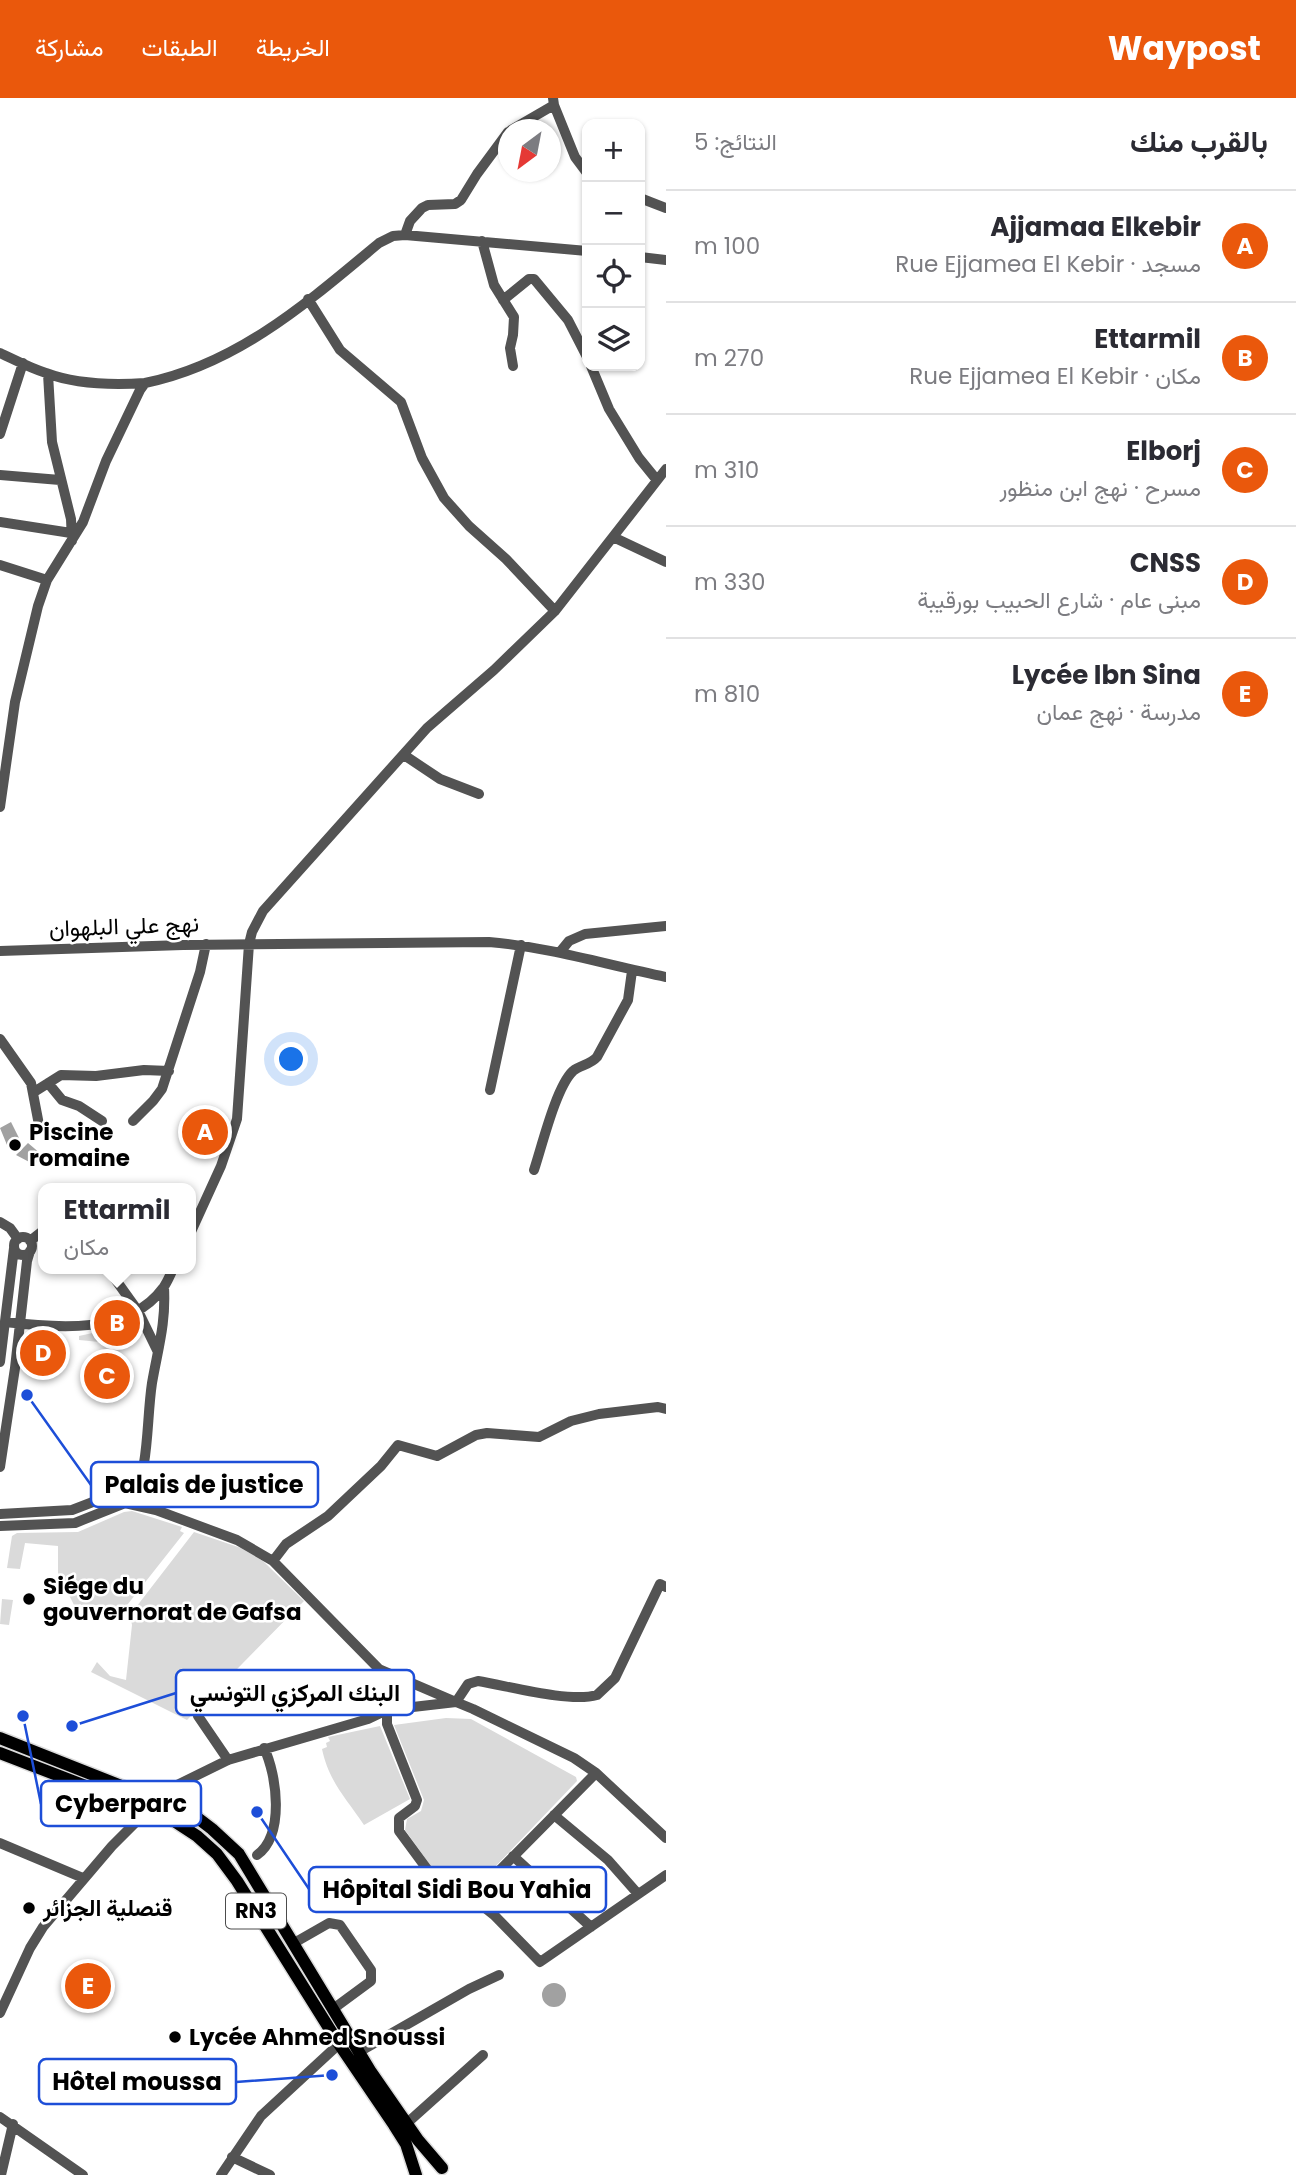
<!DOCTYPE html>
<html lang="ar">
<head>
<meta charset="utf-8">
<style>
	:root { --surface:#fff; --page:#f2f2f3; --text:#2b2b33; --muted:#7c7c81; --line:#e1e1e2; --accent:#ea580c }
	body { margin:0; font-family:Poppins,Vazirmatn,sans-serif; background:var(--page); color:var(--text); direction:rtl }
	.controls { position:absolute; right:21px; top:21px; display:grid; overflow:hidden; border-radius:14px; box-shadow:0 2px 5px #0004 }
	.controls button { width:63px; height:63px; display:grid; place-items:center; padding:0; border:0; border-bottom:2px solid var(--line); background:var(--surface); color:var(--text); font:35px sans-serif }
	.compass { position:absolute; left:498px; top:21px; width:63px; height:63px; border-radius:50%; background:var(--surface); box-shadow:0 2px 5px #0004; rotate:212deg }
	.you { position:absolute; left:292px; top:962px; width:24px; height:24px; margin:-18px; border:5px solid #fff; border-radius:50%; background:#1a73e8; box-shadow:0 0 0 10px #1a73e833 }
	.badge { display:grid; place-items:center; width:46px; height:46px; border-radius:50%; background:var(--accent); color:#fff; font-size:23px; font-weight:700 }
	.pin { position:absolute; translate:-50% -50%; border:4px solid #fff; box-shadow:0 2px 7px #0006 }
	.popup { position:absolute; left:38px; top:1085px; width:158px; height:91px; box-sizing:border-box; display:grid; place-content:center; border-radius:14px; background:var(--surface); filter:drop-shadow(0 2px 5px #0005); font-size:23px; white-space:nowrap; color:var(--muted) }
	.popup b { font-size:26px; color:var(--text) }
	.popup::after { content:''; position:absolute; left:50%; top:100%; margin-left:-14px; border:14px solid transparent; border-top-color:var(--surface) }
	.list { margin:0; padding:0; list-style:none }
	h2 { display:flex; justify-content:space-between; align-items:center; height:91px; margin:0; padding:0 28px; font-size:30px }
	h2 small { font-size:23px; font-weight:400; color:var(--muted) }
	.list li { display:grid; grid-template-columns:46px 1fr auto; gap:21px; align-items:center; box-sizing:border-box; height:112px; padding:0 28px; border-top:2px solid var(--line) }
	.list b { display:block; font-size:26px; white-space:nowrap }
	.list p { margin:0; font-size:23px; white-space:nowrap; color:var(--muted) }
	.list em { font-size:23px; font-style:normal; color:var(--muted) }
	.icon { flex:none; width:38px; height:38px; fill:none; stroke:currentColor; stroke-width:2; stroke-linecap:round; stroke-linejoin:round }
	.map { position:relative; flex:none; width:666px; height:2077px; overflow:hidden; direction:ltr }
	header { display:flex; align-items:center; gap:42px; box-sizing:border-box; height:98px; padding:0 35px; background:var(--accent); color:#fff }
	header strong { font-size:33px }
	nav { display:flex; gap:38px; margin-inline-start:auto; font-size:24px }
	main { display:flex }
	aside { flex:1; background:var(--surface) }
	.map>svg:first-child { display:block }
</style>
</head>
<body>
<header>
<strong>Waypost</strong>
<nav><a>الخريطة</a><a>الطبقات</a><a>مشاركة</a></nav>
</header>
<main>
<aside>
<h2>بالقرب منك<small>النتائج: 5</small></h2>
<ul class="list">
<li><span class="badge">A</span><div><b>Ajjamaa Elkebir</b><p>مسجد · Rue Ejjamea El Kebir</p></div><em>100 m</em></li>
<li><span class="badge">B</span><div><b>Ettarmil</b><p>مكان · Rue Ejjamea El Kebir</p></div><em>270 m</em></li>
<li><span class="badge">C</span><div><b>Elborj</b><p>مسرح · نهج ابن منظور</p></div><em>310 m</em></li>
<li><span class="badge">D</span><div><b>CNSS</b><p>مبنى عام · شارع الحبيب بورقيبة</p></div><em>330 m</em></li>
<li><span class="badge">E</span><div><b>Lycée Ibn Sina</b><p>مدرسة · نهج عمان</p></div><em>810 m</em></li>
</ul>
</aside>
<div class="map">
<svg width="666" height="2077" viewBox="0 0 666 2077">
	<rect width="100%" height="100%" fill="#fff"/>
	<path fill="#dadada" d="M106 1232 110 1245 79 1242V1238Z
		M132 1413 182 1429 180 1433 184 1435 124 1511 116 1514 96 1507 88 1511 80 1506 75 1509 58 1475V1448L25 1445 20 1471 7 1470 12 1438 17 1435 78 1434 124 1414Z
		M194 1434 241 1450 263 1463 304 1503 187 1622 91 1574 97 1564 110 1578 126 1582 132 1527 130 1517Z
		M2 1501 13 1502 9 1527 0 1526Z
		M446 1620 471 1621 576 1679 577 1683 472 1793 431 1768 405 1732 407 1721 421 1713 424 1702 394 1627Z
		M380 1628 410 1701 364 1727C346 1700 329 1684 322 1651L327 1649 326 1645 330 1643 328 1639Z"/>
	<path fill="#a1a1a1" d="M11 1024 19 1040 7 1047 0 1030Z
		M28 1045 41 1056 35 1067 16 1057Z
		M542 1897a12 12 0 1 1 24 0a12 12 0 1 1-24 0Z"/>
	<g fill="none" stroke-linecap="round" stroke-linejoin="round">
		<defs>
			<path id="major" d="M0 1640 177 1710 195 1718 212 1731 239 1756 371 1974 418 2042 442 2070
				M0 1655 171 1721 197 1738 217 1756 237 1783 339 1946 394 2027 406 2046 416 2077"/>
		</defs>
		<use href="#major" stroke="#dbdbdb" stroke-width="15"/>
		<path stroke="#535353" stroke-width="10" d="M553 0 554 7 575 59 587 75
			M511 32 554 7
			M640 100 666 110
			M405 137 410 123 422 110 428 107 455 106 461 102 477 76 508 34
			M482 143 494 187 514 219 513 237 510 250 513 268
			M640 159 666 162
			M308 201 340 252 401 304 422 360 444 400 469 428 506 461 555 513
			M503 202 529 181H534L568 222 587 259
			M0 255C15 262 30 270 46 275 75 286 114 287 145 285
			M591 268 609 311 639 360 656 381
			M48 276 52 344 71 421 72 443
			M0 336 23 265
			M0 377 60 382
			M0 424 71 435
			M613 439 666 464
			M0 467 47 482
			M404 657 440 681 479 696
			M0 709 15 604 38 508 47 482 83 424 106 363 140 292 145 285C238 266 308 204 379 145L393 138 405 137 587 153
			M0 853 183 847 489 844C549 849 607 867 666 879
			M560 854 569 843 585 836 666 828
			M0 941 31 985 40 1032
			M48 985 62 1002 79 1008 102 1023
			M490 992 521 847
			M34 994 61 977 96 978 144 972 169 973
			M133 1023 153 1003 162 991 200 874 206 846
			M534 1072C542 1048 556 989 573 973 580 967 590 967 597 959L628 902 632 873
			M0 1124 10 1130 18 1141
			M190 1136 221 1068 237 1021 249 846 252 834 263 813 427 630 494 572 555 513 666 371
			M14 1148a9 9 0 1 1 18 0a9 9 0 1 1-18 0Z
			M30 1143 44 1132
			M108 1171 138 1213 158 1254
			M5 1224C56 1230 129 1237 163 1190 167 1185 170 1177 173 1171
			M0 1264 14 1150
			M0 1369 15 1270 27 1163 30 1153
			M131 1406C150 1370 146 1325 152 1285 158 1250 166 1226 164 1189
			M0 1416 72 1412 124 1392 136 1396 154 1410
			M0 1428 75 1425 125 1405 156 1412 237 1442 273 1463 379 1571 456 1604 468 1586 478 1583C509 1588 569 1605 597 1597L615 1580 660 1486 666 1489
			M273 1463 286 1446 328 1418 381 1368 398 1347 437 1358 476 1337 487 1335 539 1339 571 1323 599 1316 658 1309 666 1311
			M398 1580 387 1612V1626L417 1702 415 1708 399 1720V1733L427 1771 474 1801 494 1817 540 1864 666 1777
			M198 1618 228 1662
			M554 1717 608 1762 638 1796
			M0 1745 83 1780
			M257 1757C285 1737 277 1677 264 1650
			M513 1758 591 1829
			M483 1789 596 1675
			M294 1845 329 1825 340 1827 371 1872V1883L333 1911
			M0 1915 30 1850 43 1829 112 1748 169 1691 228 1662 368 1621 387 1612 456 1604 473 1611 574 1660 596 1675 666 1740
			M359 1954 469 1891 499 1877
			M0 2019 83 2077
			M406 2026 483 1957
			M232 2059 270 2077
			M1 2077 13 2026
			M221 2077 261 2018 339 1946"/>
		<use href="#major" stroke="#000" stroke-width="12"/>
	</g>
	<g fill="#000" stroke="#fff" stroke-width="2.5">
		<circle cx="15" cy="1047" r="7"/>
		<circle cx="29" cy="1501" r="7"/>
		<circle cx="29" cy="1810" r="7"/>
		<circle cx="175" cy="1939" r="7"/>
	</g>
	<g text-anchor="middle" stroke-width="5" stroke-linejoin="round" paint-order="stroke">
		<rect fill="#fff" stroke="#4c4c4c" stroke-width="2" x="226" y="1795.5" width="60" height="35" rx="5"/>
		<g font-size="21" font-weight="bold" fill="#000">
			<text x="256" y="1820">RN3</text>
		</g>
		<g font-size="23" fill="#000" stroke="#fff">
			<text transform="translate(124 828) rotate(-2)" y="8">نهج علي البلهوان</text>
		</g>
		<g font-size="23" font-weight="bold" fill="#000" stroke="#fff" text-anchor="start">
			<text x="29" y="1042">Piscine<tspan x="29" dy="26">romaine</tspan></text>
			<text x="43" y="1496">Siége du<tspan x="43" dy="26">gouvernorat de Gafsa</tspan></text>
			<text x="43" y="1818">قنصلية الجزائر</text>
			<text x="189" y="1947">Lycée Ahmed Snoussi</text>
		</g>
	</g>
	<path fill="none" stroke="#1d4ed8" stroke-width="2.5" d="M27 1297L91 1387M72 1628L176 1595M23 1618L41 1706M257 1714L309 1791M332 1977L236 1984"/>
	<g fill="#1d4ed8" stroke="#fff" stroke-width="2.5">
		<circle cx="27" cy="1297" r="7"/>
		<circle cx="72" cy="1628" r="7"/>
		<circle cx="23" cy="1618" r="7"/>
		<circle cx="257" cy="1714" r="7"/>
		<circle cx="332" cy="1977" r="7"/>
	</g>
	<g fill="#fff" stroke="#1d4ed8" stroke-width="2.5">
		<rect x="91" y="1364" width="227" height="45" rx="7"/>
		<rect x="176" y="1572" width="238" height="45" rx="7"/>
		<rect x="41" y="1683" width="160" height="45" rx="7"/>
		<rect x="309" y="1769" width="297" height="45" rx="7"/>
		<rect x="39" y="1961" width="197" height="45" rx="7"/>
	</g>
	<g font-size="24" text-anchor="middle" font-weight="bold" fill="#000">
		<text x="204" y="1395">Palais de justice</text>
		<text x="295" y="1603">البنك المركزي التونسي</text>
		<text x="121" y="1714">Cyberparc</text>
		<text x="457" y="1800">Hôpital Sidi Bou Yahia</text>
		<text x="137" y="1992">Hôtel moussa</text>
	</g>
</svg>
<div class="controls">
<button>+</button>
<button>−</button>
<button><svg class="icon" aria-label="locate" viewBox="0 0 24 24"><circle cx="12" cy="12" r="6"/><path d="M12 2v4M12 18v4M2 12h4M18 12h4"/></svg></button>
<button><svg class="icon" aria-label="layers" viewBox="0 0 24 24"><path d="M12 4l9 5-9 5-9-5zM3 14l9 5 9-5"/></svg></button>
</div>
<svg class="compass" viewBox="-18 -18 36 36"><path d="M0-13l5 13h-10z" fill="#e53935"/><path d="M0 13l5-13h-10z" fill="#7c7c81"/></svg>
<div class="you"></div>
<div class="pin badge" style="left:205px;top:1034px">A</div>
<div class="pin badge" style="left:117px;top:1225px">B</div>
<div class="popup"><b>Ettarmil</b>مكان</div>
<div class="pin badge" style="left:107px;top:1278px">C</div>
<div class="pin badge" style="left:43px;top:1255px">D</div>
<div class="pin badge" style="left:88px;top:1888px">E</div>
</div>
</main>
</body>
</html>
